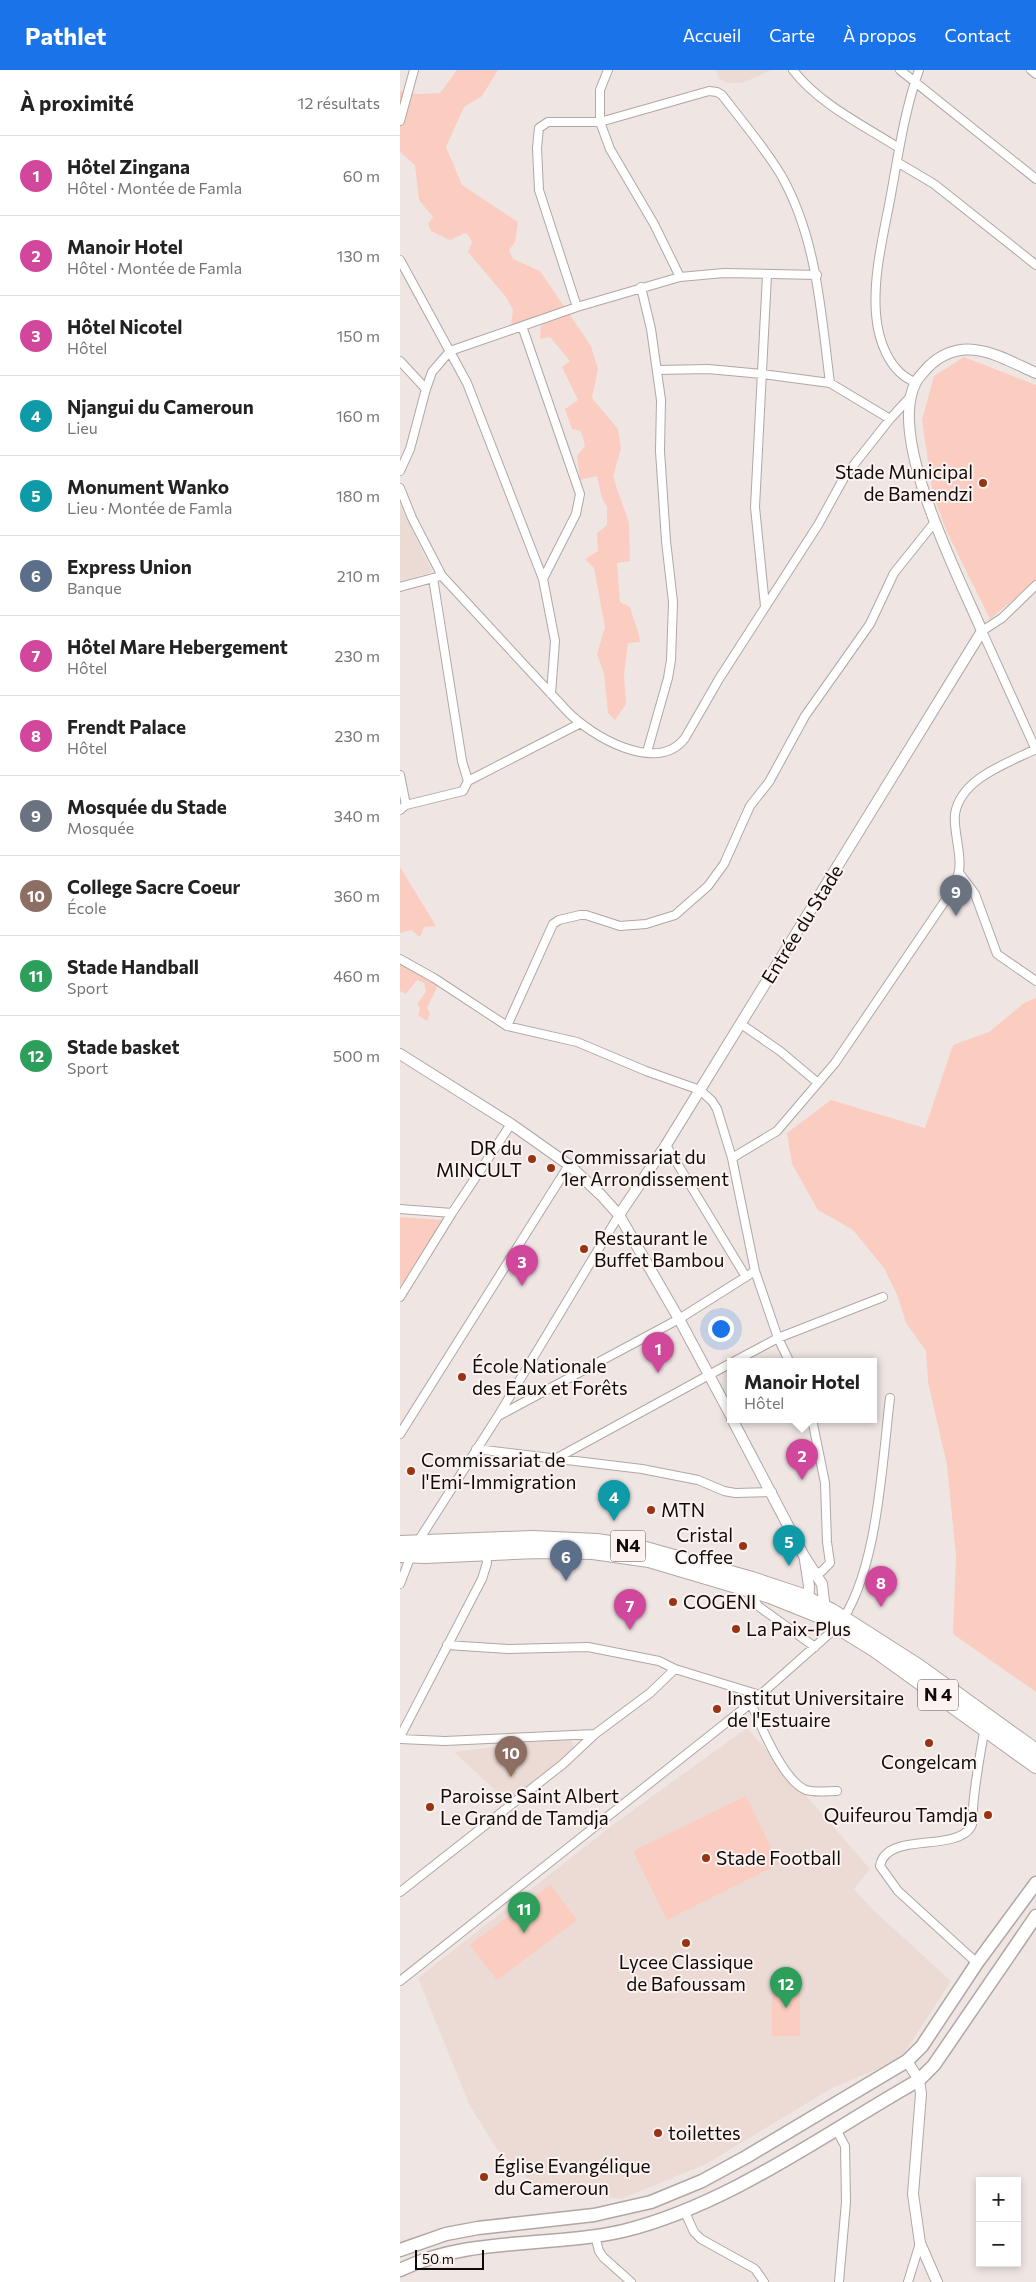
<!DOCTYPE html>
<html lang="fr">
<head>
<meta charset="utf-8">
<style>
	:root { --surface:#fff; --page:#f2f2f2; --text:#222; --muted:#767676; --line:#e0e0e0; --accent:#1a73e8 }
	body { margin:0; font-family:Commissioner,sans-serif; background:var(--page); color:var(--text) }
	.controls { position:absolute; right:15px; bottom:15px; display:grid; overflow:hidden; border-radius:0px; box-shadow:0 2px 8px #0003 }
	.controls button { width:45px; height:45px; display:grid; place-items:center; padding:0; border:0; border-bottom:1px solid var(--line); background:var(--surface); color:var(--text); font:25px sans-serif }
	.scale { position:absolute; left:15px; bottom:12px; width:69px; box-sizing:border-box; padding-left:5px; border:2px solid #0e0b0a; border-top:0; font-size:14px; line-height:18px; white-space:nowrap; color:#0e0b0a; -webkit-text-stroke:4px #fcf3f1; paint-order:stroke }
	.you { position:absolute; left:320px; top:1258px; width:18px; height:18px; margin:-12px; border:4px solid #fff; border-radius:50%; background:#1a73e8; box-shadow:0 0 0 8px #1a73e833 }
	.badge { display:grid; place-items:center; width:32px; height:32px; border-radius:50%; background:var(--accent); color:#fff; font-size:16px; font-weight:700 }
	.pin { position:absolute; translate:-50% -41px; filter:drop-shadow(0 1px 2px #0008) }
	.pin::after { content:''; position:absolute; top:26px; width:18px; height:15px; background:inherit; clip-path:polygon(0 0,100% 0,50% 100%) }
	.popup { position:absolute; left:327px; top:1288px; width:150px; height:65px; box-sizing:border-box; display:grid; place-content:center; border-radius:0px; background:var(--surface); filter:drop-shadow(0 1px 4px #0005); font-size:16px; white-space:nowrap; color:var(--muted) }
	.popup b { font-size:19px; color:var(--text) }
	.popup::after { content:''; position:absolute; left:50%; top:100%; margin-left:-10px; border:10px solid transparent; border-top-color:var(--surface) }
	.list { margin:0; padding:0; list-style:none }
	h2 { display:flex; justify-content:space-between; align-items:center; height:65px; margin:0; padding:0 20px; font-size:21px }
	h2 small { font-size:16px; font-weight:400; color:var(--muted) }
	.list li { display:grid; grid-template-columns:32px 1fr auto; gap:15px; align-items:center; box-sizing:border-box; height:80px; padding:0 20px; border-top:1px solid var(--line) }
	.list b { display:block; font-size:19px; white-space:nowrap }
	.list p { margin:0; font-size:16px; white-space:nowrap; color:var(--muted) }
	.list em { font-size:16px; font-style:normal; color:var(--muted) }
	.map { position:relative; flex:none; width:636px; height:2212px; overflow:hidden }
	header { display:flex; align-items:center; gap:30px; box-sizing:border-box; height:70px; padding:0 25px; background:var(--accent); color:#fff }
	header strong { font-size:24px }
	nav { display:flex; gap:28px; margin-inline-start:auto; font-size:18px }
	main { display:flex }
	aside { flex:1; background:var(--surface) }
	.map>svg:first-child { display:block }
</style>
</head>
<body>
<header>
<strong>Pathlet</strong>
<nav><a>Accueil</a><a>Carte</a><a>À propos</a><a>Contact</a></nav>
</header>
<main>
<aside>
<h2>À proximité<small>12 résultats</small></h2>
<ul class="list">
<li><span class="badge" style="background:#d1479c">1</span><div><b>Hôtel Zingana</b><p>Hôtel · Montée de Famla</p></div><em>60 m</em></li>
<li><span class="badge" style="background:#d1479c">2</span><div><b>Manoir Hotel</b><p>Hôtel · Montée de Famla</p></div><em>130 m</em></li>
<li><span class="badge" style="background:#d1479c">3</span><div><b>Hôtel Nicotel</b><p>Hôtel</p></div><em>150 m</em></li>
<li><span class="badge" style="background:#0f9aa8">4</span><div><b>Njangui du Cameroun</b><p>Lieu</p></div><em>160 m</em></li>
<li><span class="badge" style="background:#0f9aa8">5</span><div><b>Monument Wanko</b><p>Lieu · Montée de Famla</p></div><em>180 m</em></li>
<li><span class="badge" style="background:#5c6f8a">6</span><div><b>Express Union</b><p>Banque</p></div><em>210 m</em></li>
<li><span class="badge" style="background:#d1479c">7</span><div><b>Hôtel Mare Hebergement</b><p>Hôtel</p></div><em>230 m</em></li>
<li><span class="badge" style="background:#d1479c">8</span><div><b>Frendt Palace</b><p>Hôtel</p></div><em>230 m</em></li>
<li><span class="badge" style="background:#6b7280">9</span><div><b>Mosquée du Stade</b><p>Mosquée</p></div><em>340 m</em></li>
<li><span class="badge" style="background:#8d6e63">10</span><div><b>College Sacre Coeur</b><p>École</p></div><em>360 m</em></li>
<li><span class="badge" style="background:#2e9e5b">11</span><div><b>Stade Handball</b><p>Sport</p></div><em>460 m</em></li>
<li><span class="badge" style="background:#2e9e5b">12</span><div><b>Stade basket</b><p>Sport</p></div><em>500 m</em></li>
</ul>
</aside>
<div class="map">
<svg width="636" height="2212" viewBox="0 0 636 2212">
	<rect width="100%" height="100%" fill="#efe6e3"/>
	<path fill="#ecdad5" d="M316 0H372L342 13H327L319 9Z
		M0 434 32 502 0 512Z
		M347 1658 470 1799 454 1819 472 1839 551 1911 500 1990 432 2018 306 2094 221 2129 137 2118 97 2079 70 2036 18 1908 214 1754Z
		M170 1667 175 1680 108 1732 54 1682Z"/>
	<path fill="#facdc0" d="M57 0H98L82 26 64 37 46 77 62 115 118 152 115 172 109 180 113 189 140 201 191 276 198 299 192 328 218 359 221 378 213 407 229 453 230 491 217 493 220 532 230 537C233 549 239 560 240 572L228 573 224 604 226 634 215 650 208 643 204 603 197 584 205 557 194 498 185 489 198 481 197 463 207 455V437L202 428 197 406 180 410 177 386 185 376 181 361 172 359 165 339 178 330 162 297 170 291 150 267 140 269 141 252 111 254 113 240 106 227 68 182 72 172 69 166 65 163 50 170 31 161 28 154 33 147 19 130 15 95 0 82V21L18 24 40 23Z
		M564 287 636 315V511L590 549 547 462 533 425 522 350 534 306Z
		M0 797 36 856 24 857 20 867 11 860 0 863Z
		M0 893 35 912 37 917 27 938 30 943 27 951 18 945 20 938 17 934 26 922 24 913 17 910 6 924 0 921Z
		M636 928V1622L553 1564 556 1486 547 1395 528 1312 526 1281 506 1253 498 1227 484 1198 453 1160 418 1140 392 1094 387 1063 431 1030 525 1058 553 975 589 962 624 933Z
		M0 1147 43 1150 0 1217Z
		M346 1726 379 1794 267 1850 233 1781Z
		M150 1815 177 1850 97 1910 70 1875Z
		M372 1911H400V1966H372Z"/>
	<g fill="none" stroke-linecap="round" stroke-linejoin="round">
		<defs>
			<path id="minor" d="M208 0 200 20V52L210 79 254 154 280 207
				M393 0C419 34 463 55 499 78
				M500 0 636 109
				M631 0 636 4
				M0 51 14 0
				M497 92 534 114 636 195
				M0 190 67 313 143 509 155 571 151 624
				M241 217 251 259 261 330 260 381 266 471 273 532 271 590 268 608 247 682
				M177 237 139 120 137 78 139 58 148 52H200L309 21 317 22 322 25C342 51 364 77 381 105 417 168 421 243 430 313
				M122 256 180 424 176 444 143 509
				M0 291 26 319
				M257 300 308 299 362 304 430 313 490 349
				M515 312C489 302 478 270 476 244 473 206 483 167 490 130 498 87 504 42 519 0
				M0 401 10 379 26 319 32 302 50 281 177 237 280 207 324 203 417 205
				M0 418 12 448 42 506 167 641C191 666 257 705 285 668L319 609 418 455 445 406 490 349 512 325
				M33 508 62 691 68 711 179 654
				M636 515 602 548 582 561 636 680
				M0 517 37 507
				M365 536 355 437 367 205
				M0 705 6 735 0 740
				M6 735 63 721 68 711
				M560 804 575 824 597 884 636 911
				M0 889 34 908 107 956 177 972 246 1001 300 1020 312 1031 317 1039 332 1088 355 1201 378 1268 389 1291
				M341 954 380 981 418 1013
				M107 956 153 854 159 850 180 845H186L220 856 246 854 275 845 308 816 324 794 350 736 369 712 405 646 470 554 494 503 534 453
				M266 1075 346 1207
				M332 1088 377 1061 435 993 549 825C562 803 561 794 557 770 556 762 554 753 555 744 561 708 608 693 636 679
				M0 1139 52 1143
				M0 1227 52 1143 111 1054
				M335 1291 378 1268 483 1227
				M100 1345 279 1249 355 1201
				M412 1349 425 1413 427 1472 430 1493 421 1502 412 1503
				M0 1364 169 1095
				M76 1379 242 1399 298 1410 324 1421 335 1423 372 1422
				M157 1388 331 1293
				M17 1473 98 1346 219 1145
				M0 1514 12 1483
				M355 1519 354 1529 358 1536 415 1577
				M47 1575 108 1579 188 1577 259 1591 275 1599 360 1625
				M351 1633C360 1654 383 1711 406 1720 416 1723 427 1721 437 1721
				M0 1667 82 1509 87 1493 86 1480
				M0 1669 45 1671 195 1664
				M0 1822 163 1694 195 1664 250 1623 275 1599
				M577 1893 498 1821 480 1796C486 1761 554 1783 571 1757 574 1751 573 1744 573 1738 575 1711 580 1684 585 1657
				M0 1911 351 1633 438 1556C478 1504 482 1392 490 1328
				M436 2059 445 2076 446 2132 439 2212
				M284 2140 294 2162 301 2169 355 2199 364 2212
				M195 2166 199 2181 203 2187 231 2212
				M508 2212 520 2173"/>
			<path id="tertiary" d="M0 984 111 1054 169 1095 201 1125 219 1145 279 1249 331 1346
				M219 1145 266 1075 582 561C559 507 486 367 516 312 519 306 524 302 528 297 563 263 598 286 636 303
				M332 1349 404 1486 422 1514 424 1531 422 1541
				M405 1490 409 1516 408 1535
				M507 1991 519 2010 521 2024 513 2124 520 2173 537 2212"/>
			<path id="primary" d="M0 2180 46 2164 78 2158 194 2145 251 2132 302 2111 346 2087 507 1991 522 1976 577 1893 636 1813
				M0 2200C70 2166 148 2178 223 2161 329 2135 425 2063 519 2010L534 1995 636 1846"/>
			<path id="trunk" d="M0 1473 132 1468 197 1471 242 1478 352 1509 400 1525 432 1541 518 1596 636 1681
				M0 1485 25 1486 137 1481 193 1482 249 1490 370 1526 420 1546 475 1580 636 1696"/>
		</defs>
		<use href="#minor" stroke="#b0a7a5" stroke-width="10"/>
		<use href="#tertiary" stroke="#b0a7a5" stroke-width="12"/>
		<use href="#primary" stroke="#b0a7a5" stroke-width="15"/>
		<use href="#trunk" stroke="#b0a7a5" stroke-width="16"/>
		<use href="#minor" stroke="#fff" stroke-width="8"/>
		<use href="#tertiary" stroke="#fff" stroke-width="10"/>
		<use href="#primary" stroke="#fff" stroke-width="12"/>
		<use href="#trunk" stroke="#fff" stroke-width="14"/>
	</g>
	<g fill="#9a3314" stroke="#fcf3f1" stroke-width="2">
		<circle cx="583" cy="413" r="5"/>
		<circle cx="132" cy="1089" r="5"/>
		<circle cx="151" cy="1098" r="5"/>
		<circle cx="184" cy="1179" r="5"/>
		<circle cx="62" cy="1307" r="5"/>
		<circle cx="11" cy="1401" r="5"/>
		<circle cx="251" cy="1440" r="5"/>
		<circle cx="343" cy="1476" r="5"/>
		<circle cx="273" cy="1532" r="5"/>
		<circle cx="336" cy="1559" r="5"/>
		<circle cx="317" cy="1639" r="5"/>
		<circle cx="529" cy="1673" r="5"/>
		<circle cx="30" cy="1737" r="5"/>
		<circle cx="588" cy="1745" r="5"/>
		<circle cx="306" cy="1788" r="5"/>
		<circle cx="286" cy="1873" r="5"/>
		<circle cx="258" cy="2063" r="5"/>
		<circle cx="84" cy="2107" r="5"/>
	</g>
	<g text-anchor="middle" stroke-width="4" stroke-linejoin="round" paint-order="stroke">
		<g fill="#fcf3f1" stroke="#55514f" stroke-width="1">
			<rect x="210.5" y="1460.5" width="35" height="31" rx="4"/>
			<rect x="518" y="1609.5" width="40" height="31" rx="4"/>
		</g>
		<g font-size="18" font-weight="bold" fill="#0e0b0a">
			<text x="228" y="1482">N4</text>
			<text x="538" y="1631">N 4</text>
		</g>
		<g font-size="19" fill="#0e0b0a" stroke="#fcf3f1" text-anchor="start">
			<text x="573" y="409" text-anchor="end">Stade Municipal<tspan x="573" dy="22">de Bamendzi</tspan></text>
			<text x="122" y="1085" text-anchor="end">DR du<tspan x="122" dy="22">MINCULT</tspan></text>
			<text x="161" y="1094">Commissariat du<tspan x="161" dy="22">1er Arrondissement</tspan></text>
			<text x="194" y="1175">Restaurant le<tspan x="194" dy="22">Buffet Bambou</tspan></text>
			<text x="72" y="1303">École Nationale<tspan x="72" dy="22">des Eaux et Forêts</tspan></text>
			<text x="21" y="1397">Commissariat de<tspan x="21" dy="22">l'Emi-Immigration</tspan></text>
			<text x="261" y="1447">MTN</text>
			<text x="333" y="1472" text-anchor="end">Cristal<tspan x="333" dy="22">Coffee</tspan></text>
			<text x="283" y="1539">COGENI</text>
			<text x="346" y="1566">La Paix-Plus</text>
			<text x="327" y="1635">Institut Universitaire<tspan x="327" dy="22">de l'Estuaire</tspan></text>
			<text x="529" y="1699" text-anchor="middle">Congelcam</text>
			<text x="40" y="1733">Paroisse Saint Albert<tspan x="40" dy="22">Le Grand de Tamdja</tspan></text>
			<text x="578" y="1752" text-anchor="end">Quifeurou Tamdja</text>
			<text x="316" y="1795">Stade Football</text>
			<text x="286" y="1899" text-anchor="middle">Lycee Classique<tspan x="286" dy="22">de Bafoussam</tspan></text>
			<text x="268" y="2070">toilettes</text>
			<text x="94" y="2103">Église Evangélique<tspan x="94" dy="22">du Cameroun</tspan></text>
		</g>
		<g font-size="19" fill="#0e0b0a" stroke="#fcf3f1">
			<text transform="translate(402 854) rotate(-58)" y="7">Entrée du Stade</text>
		</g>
	</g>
</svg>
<div class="controls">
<button>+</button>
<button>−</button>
</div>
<div class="scale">50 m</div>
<div class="you"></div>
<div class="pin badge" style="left:258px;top:1303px;background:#d1479c">1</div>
<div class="pin badge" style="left:402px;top:1410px;background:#d1479c">2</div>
<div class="popup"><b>Manoir Hotel</b>Hôtel</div>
<div class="pin badge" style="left:122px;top:1216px;background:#d1479c">3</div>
<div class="pin badge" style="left:214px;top:1451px;background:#0f9aa8">4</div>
<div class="pin badge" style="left:389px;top:1496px;background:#0f9aa8">5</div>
<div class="pin badge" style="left:166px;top:1511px;background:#5c6f8a">6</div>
<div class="pin badge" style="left:230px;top:1560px;background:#d1479c">7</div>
<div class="pin badge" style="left:481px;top:1537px;background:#d1479c">8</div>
<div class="pin badge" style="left:556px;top:846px;background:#6b7280">9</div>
<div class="pin badge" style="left:111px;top:1707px;background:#8d6e63">10</div>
<div class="pin badge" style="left:124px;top:1863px;background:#2e9e5b">11</div>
<div class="pin badge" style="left:386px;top:1938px;background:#2e9e5b">12</div>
</div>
</main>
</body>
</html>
